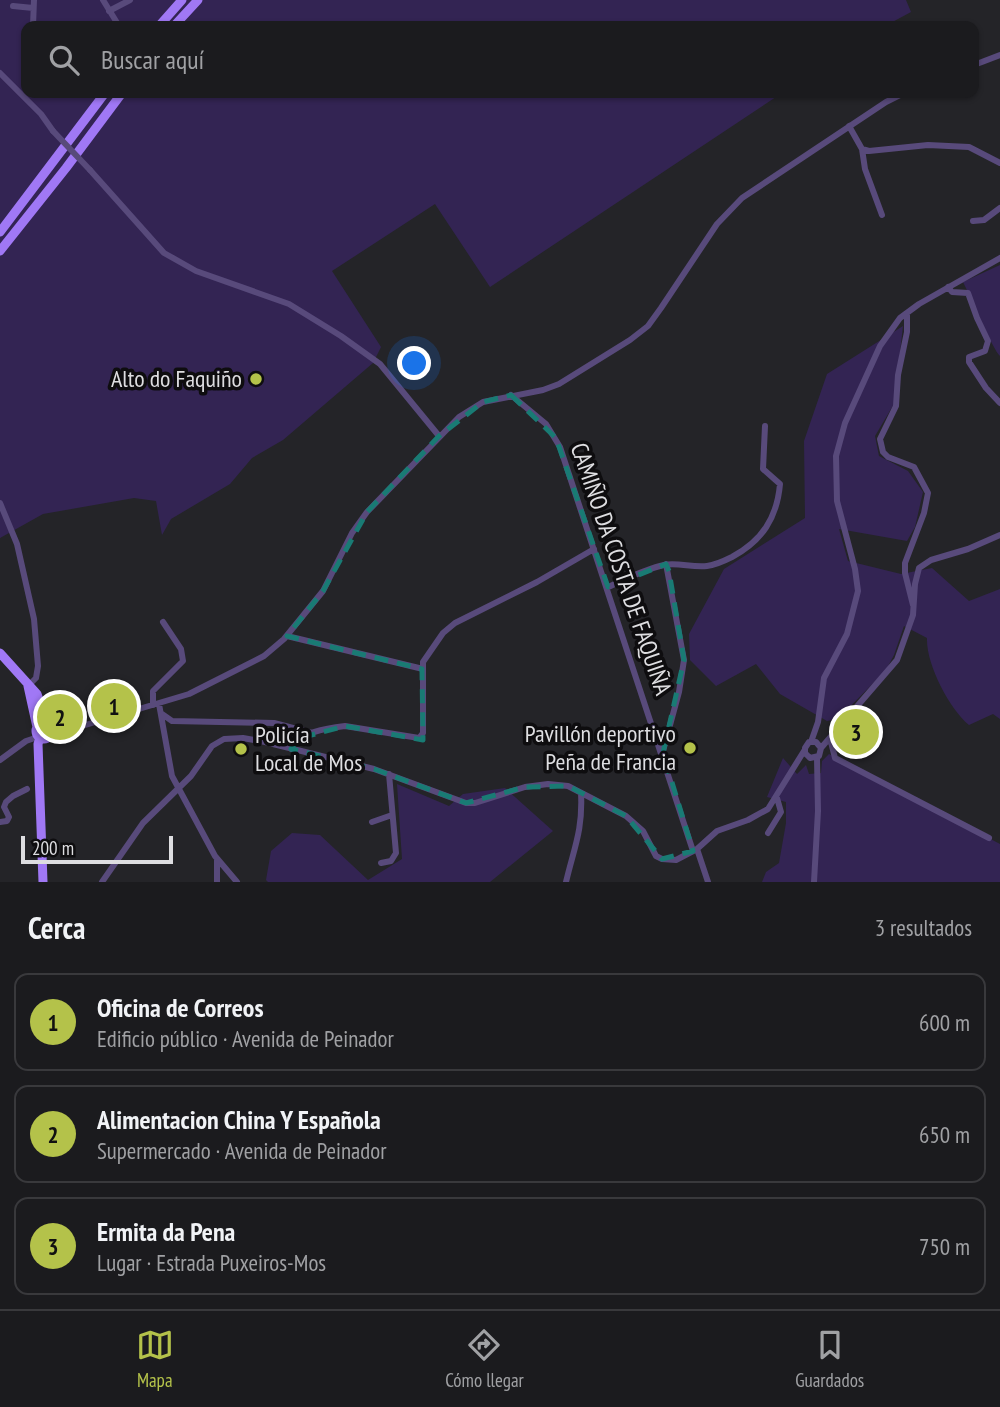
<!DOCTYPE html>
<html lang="es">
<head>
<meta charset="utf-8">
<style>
	:root { --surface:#1b1b1e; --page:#242427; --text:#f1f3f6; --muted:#a0a1a4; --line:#39393c; --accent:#b4c24a }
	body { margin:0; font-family:"PT Sans Narrow",sans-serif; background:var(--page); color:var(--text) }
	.scale { position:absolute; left:21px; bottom:18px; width:152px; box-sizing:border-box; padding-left:7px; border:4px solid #dedee1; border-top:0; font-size:19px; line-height:24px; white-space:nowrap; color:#dedee1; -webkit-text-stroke:5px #0e0d0f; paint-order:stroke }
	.you { position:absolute; left:415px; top:364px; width:24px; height:24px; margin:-18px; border:5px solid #fff; border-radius:50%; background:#1a73e8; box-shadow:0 0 0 10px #1a73e833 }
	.badge { display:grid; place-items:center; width:46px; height:46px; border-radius:50%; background:var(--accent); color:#111; font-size:23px; font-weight:700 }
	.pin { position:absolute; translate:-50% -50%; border:4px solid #fff; box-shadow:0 2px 7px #0006 }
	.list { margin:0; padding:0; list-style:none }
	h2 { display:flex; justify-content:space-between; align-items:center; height:91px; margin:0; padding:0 28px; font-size:30px }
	h2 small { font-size:23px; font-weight:400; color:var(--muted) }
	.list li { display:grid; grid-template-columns:46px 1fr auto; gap:21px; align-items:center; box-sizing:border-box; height:98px; margin:0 14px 14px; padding:0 14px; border:2px solid var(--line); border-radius:14px }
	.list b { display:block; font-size:26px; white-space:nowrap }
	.list p { margin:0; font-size:23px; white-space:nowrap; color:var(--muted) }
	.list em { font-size:23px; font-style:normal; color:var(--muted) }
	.icon { flex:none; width:38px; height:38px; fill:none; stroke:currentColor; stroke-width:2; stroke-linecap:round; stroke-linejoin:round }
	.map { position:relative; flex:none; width:1000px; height:882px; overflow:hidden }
	.search { position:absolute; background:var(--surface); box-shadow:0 2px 5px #0004; left:21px; right:21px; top:21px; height:77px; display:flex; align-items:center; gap:18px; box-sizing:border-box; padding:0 24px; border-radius:14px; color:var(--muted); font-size:26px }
	.sheet { height:427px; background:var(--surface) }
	nav { display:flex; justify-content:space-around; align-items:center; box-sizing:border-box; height:98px; border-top:2px solid var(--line); background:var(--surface); font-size:19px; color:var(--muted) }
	nav a { display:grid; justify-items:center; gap:4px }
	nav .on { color:var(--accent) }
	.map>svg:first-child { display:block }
</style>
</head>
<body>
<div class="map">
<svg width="1000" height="882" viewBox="0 0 1000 882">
	<rect width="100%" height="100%" fill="#242428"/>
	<path fill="#332453" d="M0 0H906L911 12 885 26H26V93H782L490 287 435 204 332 271 381 347 373 363 283 440 252 458 230 484 171 519 162 535 156 501 134 498 43 514 0 538Z
		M1000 265V356C993 350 970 295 963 282Z
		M903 326 894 404 875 436 879 456 908 471 923 492 915 527 907 541 839 529 848 561 901 574 932 568 969 601 1000 589V719L993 714 969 725C949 708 926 664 927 638L904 626 894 655 886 670 838 719 827 721 780 694 756 664 716 686 690 660 689 634 724 569 805 518 804 441 827 374Z
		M829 754 1000 844V882H762L766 872 779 863 786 823V802L767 797 783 758 797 774 806 765 809 774 821 773 822 761Z
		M397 784 449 806 463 794 505 788 553 831 490 882H268L266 880 271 851 292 833 320 835 368 880 402 859Z"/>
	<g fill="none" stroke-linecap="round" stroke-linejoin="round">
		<path stroke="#584a7b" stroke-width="6" d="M103 0 119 26
			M13 6 33 8
			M109 11 130 0
			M33 26 34 0
			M974 65 1000 55
			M0 73 41 114 53 131
			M849 126 862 149 869 151 928 145 969 147 1000 163
			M862 149 865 169 882 215
			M90 170 164 253 196 271 289 304 341 336 380 364 439 436
			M973 221 984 220 1000 208
			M948 287 952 292 968 293 977 318 988 341 985 351 969 357V362L986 388 1000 403
			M907 313V332L898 375 896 406 880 439 883 452 888 457 914 467 928 493 924 513 905 563V573L913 605
			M511 395 546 424 560 447 693 851
			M0 503 17 544 34 619 38 666 36 678 28 686
			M608 587C626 579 645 569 664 565 677 562 693 568 707 566 716 565 724 561 732 557 762 541 777 518 780 484L763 469 765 426
			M287 636 423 669
			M159 704 172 776 215 856 237 882
			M153 705V691L183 661 181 649 163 622
			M162 714 172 721 274 723 312 733
			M52 735 189 694 264 656 284 639 323 591 352 533 367 512 459 417 483 402 543 390 559 384 630 340 648 326 661 308 717 224 742 198 886 102 904 93
			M830 738 835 758 989 838
			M811 742 818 722 824 678 847 634 858 591 855 569 837 501 836 456 845 423 880 346 900 318 919 304 1000 258
			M821 748 816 742H809L805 748V753L810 758 819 756 821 748 897 660 913 615 915 584 919 568 931 560 968 549 1000 535
			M291 749C299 732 328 728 345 726L419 738 423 733V662L443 633 455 623 537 582 594 549
			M663 751 679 692 684 660 666 564
			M0 760 26 741 38 737
			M0 822 7 821 9 817 4 807 6 802 13 796 27 789
			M372 822 392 815
			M768 833 781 812 777 798
			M697 849 708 882
			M217 860V882
			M381 863 391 861 396 853 389 774
			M102 882 143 823 191 776 212 746 224 739 243 738 265 742 374 769 466 803H475L525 787 548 784 568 786 626 816 643 831 656 856 662 859 676 860 697 849 717 831 748 820 768 809 804 751
			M566 882C574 848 583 830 581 793
			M814 882 818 811 817 758"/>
		<path stroke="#a078f5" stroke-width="9" d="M159 26 182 0
			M174 26 198 0
			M0 232 105 93
			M0 251 66 168 122 93
			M0 653 37 694 47 723
			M28 686 37 727
			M36 731a8 8 0 1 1 16 0a8 8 0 1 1-16 0Z
			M40 738 38 744 43 882"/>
		<path stroke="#584a7b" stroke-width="6" d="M53 131 90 170"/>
	</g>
	<path fill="none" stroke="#197b74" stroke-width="5" stroke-dasharray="14 9" stroke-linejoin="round" d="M511 395 556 438 608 587 666 564 669 571 684 660 663 753 693 851 662 859 626 816 568 786 525 787 466 803 374 769 291 749 300 738 345 726 423 740 422 669 287 636 323 591 367 512 439 436 483 402Z"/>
	<g fill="#b4c24a" stroke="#0e0d0f" stroke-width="2.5">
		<circle cx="256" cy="379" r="7"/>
		<circle cx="690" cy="748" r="7"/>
		<circle cx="241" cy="749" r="7"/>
	</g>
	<g text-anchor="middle" stroke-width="7" stroke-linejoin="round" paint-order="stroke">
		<g font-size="24" fill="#dedee1" stroke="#0e0d0f" text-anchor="end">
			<text x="242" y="387">Alto do Faquiño</text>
			<text x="676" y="742">Pavillón deportivo<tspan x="676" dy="28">Peña de Francia</tspan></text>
			<text x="255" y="743" text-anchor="start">Policía<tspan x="255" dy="28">Local de Mos</tspan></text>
		</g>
		<g font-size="24" fill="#dedee1" stroke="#0e0d0f">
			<text transform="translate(621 569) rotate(71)" y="8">CAMIÑO DA COSTA DE FAQUIÑA</text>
		</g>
	</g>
</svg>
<div class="scale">200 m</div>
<div class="you"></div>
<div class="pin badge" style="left:114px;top:706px">1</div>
<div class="pin badge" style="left:60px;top:717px">2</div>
<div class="pin badge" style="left:856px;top:732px">3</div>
<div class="search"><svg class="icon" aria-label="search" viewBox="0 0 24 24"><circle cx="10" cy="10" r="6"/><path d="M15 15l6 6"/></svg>Buscar aquí</div>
</div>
<section class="sheet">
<h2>Cerca<small>3 resultados</small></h2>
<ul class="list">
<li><span class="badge">1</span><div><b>Oficina de Correos</b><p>Edificio público · Avenida de Peinador</p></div><em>600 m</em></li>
<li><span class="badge">2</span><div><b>Alimentacion China Y Española</b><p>Supermercado · Avenida de Peinador</p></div><em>650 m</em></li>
<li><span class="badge">3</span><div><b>Ermita da Pena</b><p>Lugar · Estrada Puxeiros-Mos</p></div><em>750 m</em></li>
</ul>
</section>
<nav>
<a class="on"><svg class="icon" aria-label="map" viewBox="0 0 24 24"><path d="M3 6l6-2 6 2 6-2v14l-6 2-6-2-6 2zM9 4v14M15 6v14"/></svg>Mapa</a>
<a><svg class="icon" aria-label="directions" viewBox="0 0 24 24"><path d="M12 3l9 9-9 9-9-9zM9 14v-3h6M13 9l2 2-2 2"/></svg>Cómo llegar</a>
<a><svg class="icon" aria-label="saved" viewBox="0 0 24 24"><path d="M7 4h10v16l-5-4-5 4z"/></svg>Guardados</a>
</nav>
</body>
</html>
